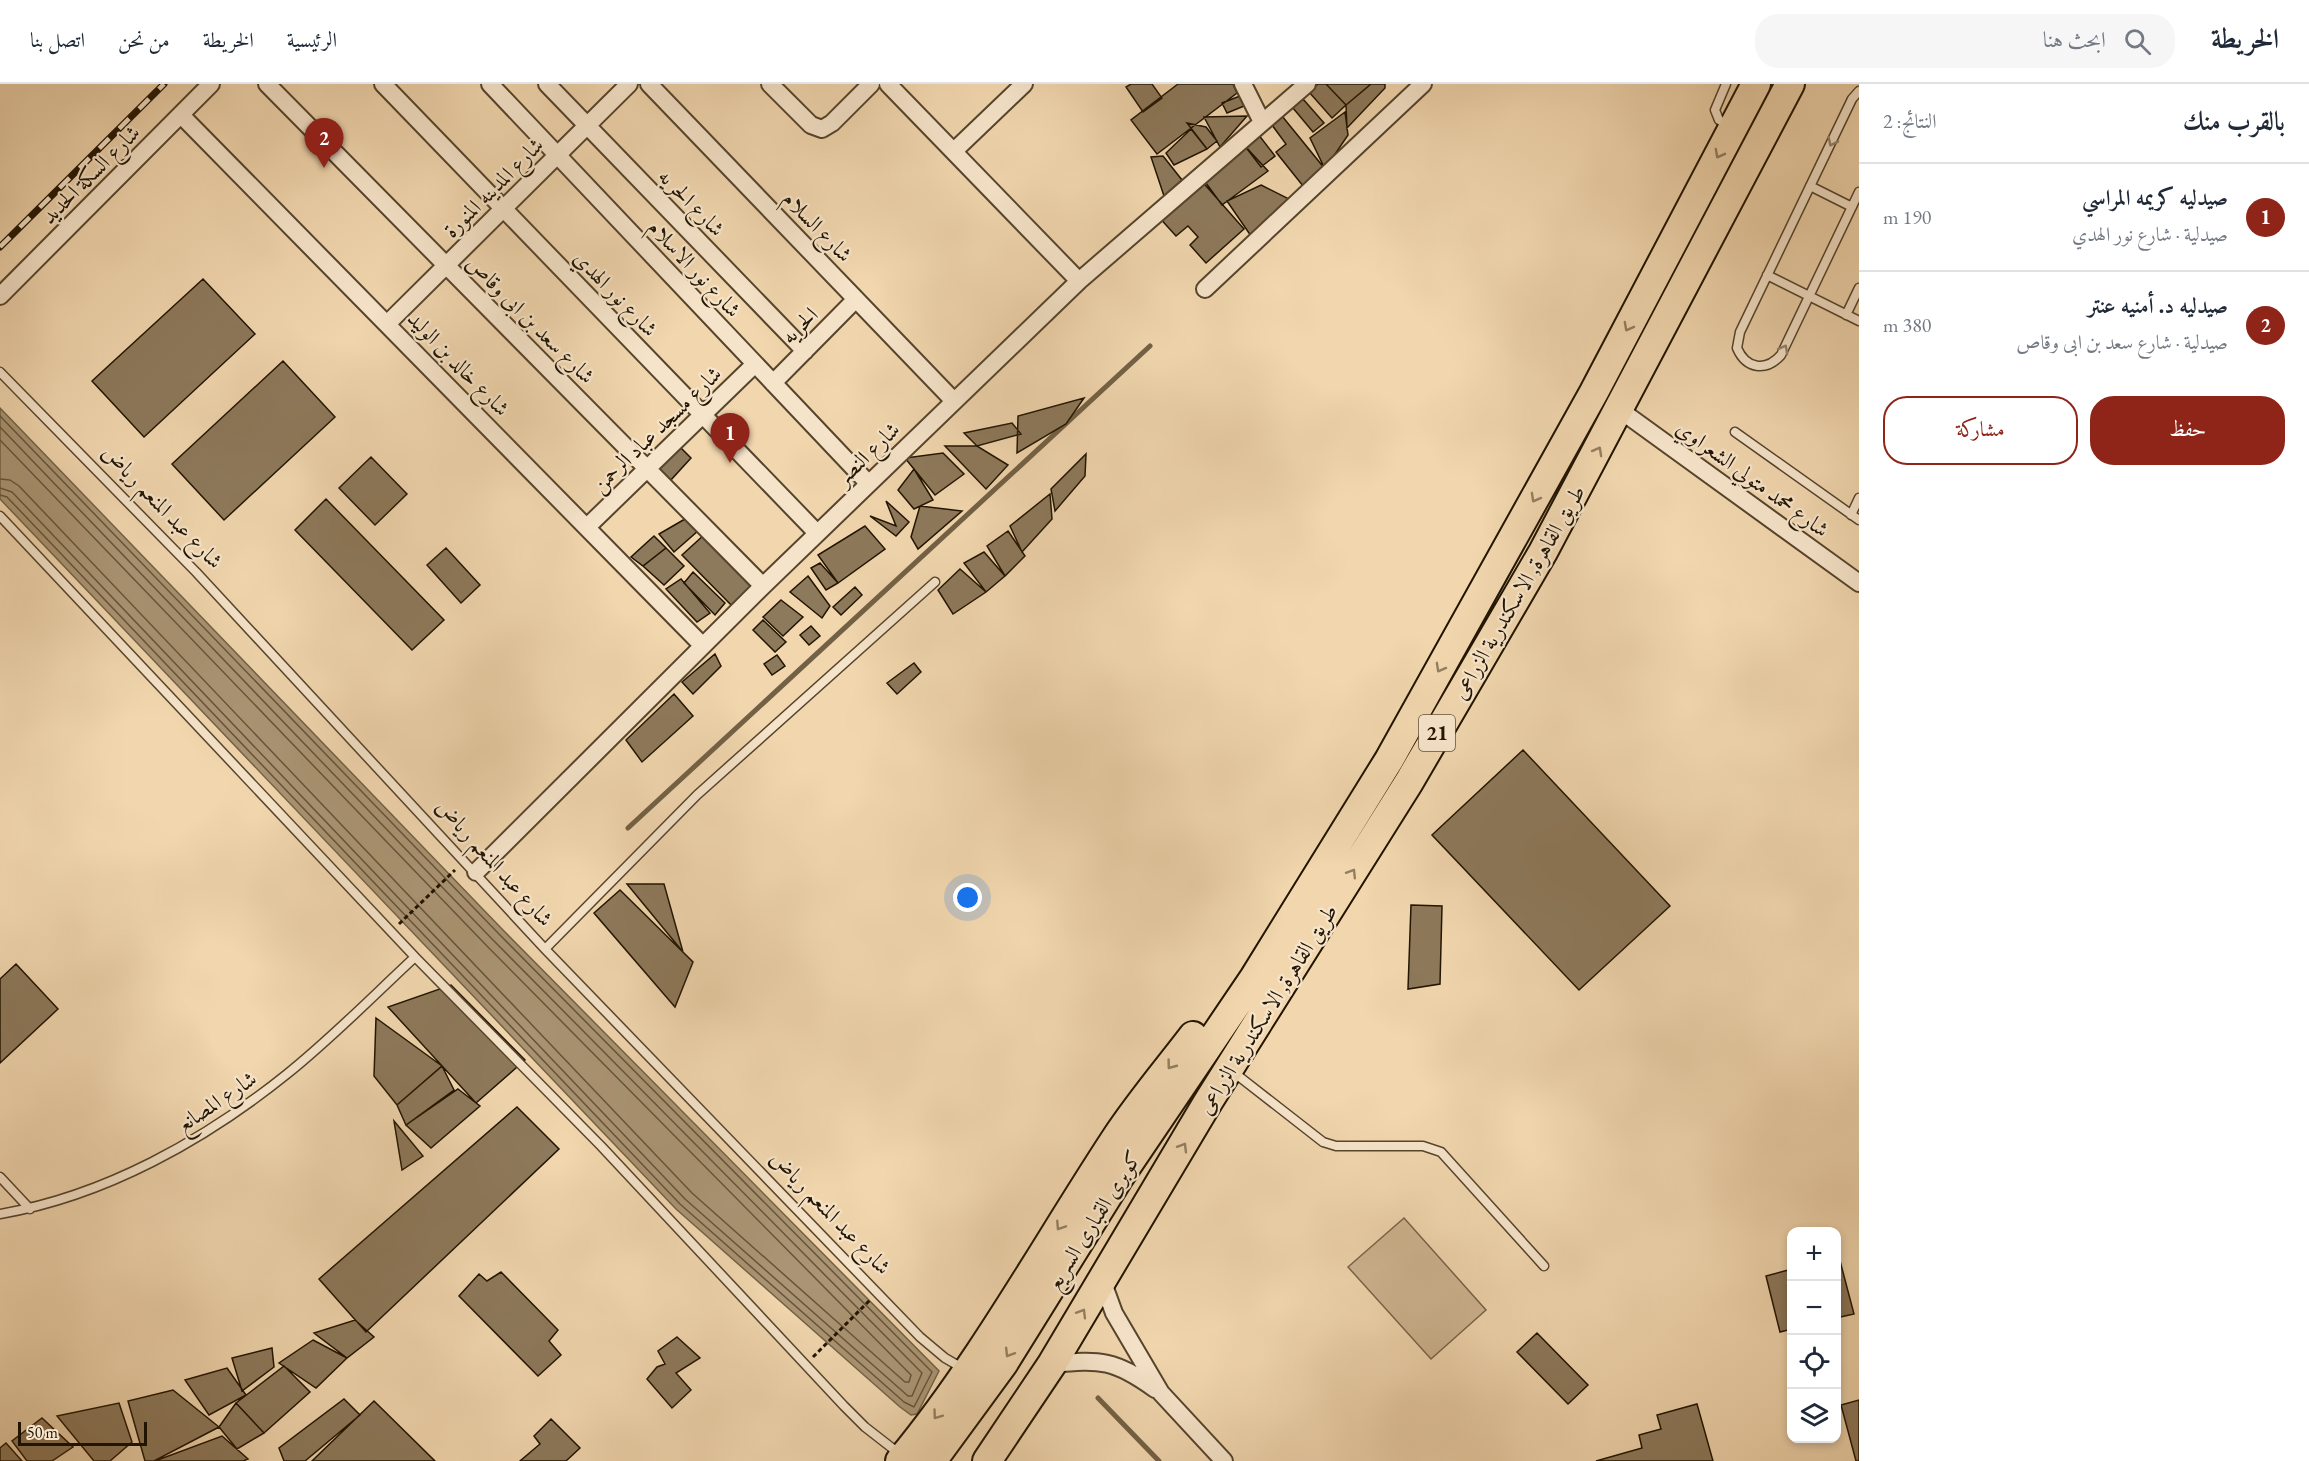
<!DOCTYPE html>
<html lang="ar">
<head>
<meta charset="utf-8">
<style>
	:root { --surface:#fff; --page:#f6f6f7; --text:#1f2937; --muted:#747a83; --line:#e0e1e3; --accent:#8f2418 }
	body { margin:0; font-family:"EB Garamond",Amiri,serif; background:var(--page); color:var(--text); direction:rtl }
	.controls { position:absolute; right:18px; bottom:18px; display:grid; overflow:hidden; border-radius:12px; box-shadow:0 3px 9px #0003 }
	.controls button { width:54px; height:54px; display:grid; place-items:center; padding:0; border:0; border-bottom:2px solid var(--line); background:var(--surface); color:var(--text); font:30px sans-serif }
	.scale { position:absolute; left:18px; bottom:15px; width:129px; box-sizing:border-box; padding-left:6px; border:3px solid #211401; border-top:0; font-size:16px; line-height:21px; white-space:nowrap; color:#211401; -webkit-text-stroke:4px #f6e4ca; paint-order:stroke }
	.you { position:absolute; left:968px; top:814px; width:21px; height:21px; margin:-15px; border:4px solid #fff; border-radius:50%; background:#1a73e8; box-shadow:0 0 0 9px #1a73e833 }
	.badge { display:grid; place-items:center; width:39px; height:39px; border-radius:50%; background:var(--accent); color:#fff; font-size:20px; font-weight:700 }
	.pin { position:absolute; translate:-50% -50px; filter:drop-shadow(0 2px 3px #0008) }
	.pin::after { content:''; position:absolute; top:32px; width:21px; height:18px; background:inherit; clip-path:polygon(0 0,100% 0,50% 100%) }
	.list { margin:0; padding:0; list-style:none }
	h2 { display:flex; justify-content:space-between; align-items:center; height:78px; margin:0; padding:0 24px; font-size:26px }
	h2 small { font-size:20px; font-weight:400; color:var(--muted) }
	.list li { display:grid; grid-template-columns:39px 1fr auto; gap:18px; align-items:center; box-sizing:border-box; height:108px; padding:0 24px; border-top:2px solid var(--line) }
	.list b { display:block; font-size:22px; white-space:nowrap }
	.list p { margin:0; font-size:20px; white-space:nowrap; color:var(--muted) }
	.list em { font-size:20px; font-style:normal; color:var(--muted) }
	.actions { display:flex; gap:12px; padding:18px 24px }
	.actions a { flex:1; padding:14px 0; border:2px solid var(--accent); border-radius:24px; text-align:center; font-size:21px; color:var(--accent) }
	.actions .main { background:var(--accent); color:#fff }
	.icon { flex:none; width:33px; height:33px; fill:none; stroke:currentColor; stroke-width:2; stroke-linecap:round; stroke-linejoin:round }
	.map { position:relative; flex:none; width:1859px; height:1377px; overflow:hidden; direction:ltr }
	header { display:flex; align-items:center; gap:36px; box-sizing:border-box; height:84px; padding:0 30px; background:var(--surface); border-bottom:2px solid var(--line) }
	header strong { font-size:28px }
	nav { display:flex; gap:33px; margin-inline-start:auto; font-size:21px }
	.search { width:420px; height:54px; background:var(--page); display:flex; align-items:center; gap:15px; box-sizing:border-box; padding:0 21px; border-radius:24px; color:var(--muted); font-size:22px }
	main { display:flex }
	aside { flex:1; background:var(--surface) }
	.map>svg:first-child { display:block }
</style>
</head>
<body>
<header>
<strong>الخريطة</strong>
<div class="search"><svg class="icon" aria-label="search" viewBox="0 0 24 24"><circle cx="10" cy="10" r="6"/><path d="M15 15l6 6"/></svg>ابحث هنا</div>
<nav><a>الرئيسية</a><a>الخريطة</a><a>من نحن</a><a>اتصل بنا</a></nav>
</header>
<main>
<aside>
<h2>بالقرب منك<small>النتائج: 2</small></h2>
<ul class="list">
<li><span class="badge">1</span><div><b>صيدليه كريمه المراسي</b><p>صيدلية · شارع نور الهدي</p></div><em>190 m</em></li>
<li><span class="badge">2</span><div><b>صيدليه د. أمنيه عنتر</b><p>صيدلية · شارع سعد بن ابى وقاص</p></div><em>380 m</em></li>
</ul>
<div class="actions"><a class="main">حفظ</a><a>مشاركة</a></div>
</aside>
<div class="map">
<svg width="1859" height="1377" viewBox="0 0 1859 1377">
	<rect width="100%" height="100%" fill="#f1d6ae"/>
	<filter id="stains"><feTurbulence type="fractalNoise" baseFrequency=".00333" numOctaves="4"/><feColorMatrix values="0 0 0 0 .2 0 0 0 0 .09 0 0 0 0 .02 0 0 0 .5 -.17"/></filter>
	<radialGradient id="worn" r=".72"><stop offset=".6" stop-color="#630" stop-opacity="0"/><stop offset="1" stop-color="#630" stop-opacity=".3"/></radialGradient>
	<path fill="#ceb591" stroke="#786449" stroke-width="1.5" d="M1404 1134 1486 1226 1431 1275 1348 1183Z"/>
	<path fill="#aa9473" stroke="#736145" stroke-width="1.5" d="M0 324 502 845 939 1287 917 1330 911 1331 900 1323 676 1125 0 415Z"/>
	<g fill="none" stroke-linecap="round" stroke-linejoin="round">
		<path stroke="#66543a" stroke-width="1.5" d="M0 332 498 849 932 1288 914 1323 904 1318 680 1120 7 413 0 411
			M0 343 492 855 922 1289 912 1312H908L685 1115 12 408 0 404
			M0 356 486 861 911 1291 909 1298H905L692 1109 19 402 10 396 0 395"/>
		<path stroke="#736145" stroke-width="5" d="M628 744 1150 262
			M1098 1314 1159 1377"/>
	</g>
	<path fill="#8d795b" stroke="#211401" stroke-width="1.5" d="M1131 0H1152L1162 14 1143 28 1126 3Z
		M1178 0H1233L1237 9 1157 70 1131 36Z
		M1318 0H1326L1346 21 1332 34 1309 8Z
		M1326 0H1371L1346 21Z
		M1371 0H1385V4L1347 44 1346 21Z
		M1240 12 1244 22 1227 29 1222 19Z
		M1303 15 1324 39 1313 48 1293 24Z
		M1345 28 1348 51 1325 85 1310 54Z
		M1247 32 1220 63 1204 33Z
		M1282 32 1325 85 1303 102 1276 68 1286 60 1272 41Z
		M1187 39 1206 43 1217 57 1207 65Z
		M1191 45 1207 65 1174 81 1166 69Z
		M1258 50 1275 72 1261 83 1244 61Z
		M1244 61 1268 87 1222 121 1203 95Z
		M1163 72 1182 96 1164 112 1151 73Z
		M1199 94 1244 145 1206 179 1190 161 1198 153 1188 142 1176 152 1157 131Z
		M1261 101 1297 119 1251 152 1227 117Z
		M203 195 255 250 144 353 92 297Z
		M283 277 335 333 224 436 172 380Z
		M1084 314 1066 340 1017 369 1018 332Z
		M1012 339 1021 350 977 362 964 349Z
		M679 362 691 374 669 398 653 379Z
		M945 362H977L1008 381 986 405Z
		M943 369 964 390 935 411 905 374Z
		M1086 370 1085 392 1055 427 1051 405Z
		M371 373 407 410 375 441 339 404Z
		M914 385 933 416 914 425 898 406Z
		M1050 410 1052 435 1022 468 1010 442Z
		M326 415 444 536 412 566 295 446Z
		M886 417 909 438 896 452 870 432 896 442Z
		M920 422 962 427 918 465 911 453Z
		M685 435 699 446 674 468 659 450Z
		M865 442 885 465 838 499 818 471Z
		M1008 447 1025 472 1005 492 987 462Z
		M705 450 755 502 733 523 682 471Z
		M654 452 666 464 643 482 631 473Z
		M446 464 480 501 461 519 427 481Z
		M666 464 684 482 664 501 643 482Z
		M984 468 1005 492 986 508 964 479Z
		M820 479 838 499 826 506 811 484Z
		M960 485 986 508 953 530 938 506Z
		M693 488 725 519 715 531 684 499Z
		M808 492 830 522 822 534 790 508Z
		M681 495 710 529 697 538 666 505Z
		M855 503 862 511 841 531 833 523Z
		M781 516 803 533 783 552 763 533Z
		M763 536 786 558 775 568 753 546Z
		M811 542 820 552 809 561 800 551Z
		M715 570 721 582 693 610 682 598Z
		M777 571 785 582 772 591 764 580Z
		M914 579 921 588 897 610 887 599Z
		M674 610 693 632 642 678 626 656Z
		M1523 666 1670 822 1579 906 1432 751Z
		M627 800H664L683 868Z
		M620 806 693 878 675 923 594 829Z
		M1411 821 1442 822 1440 900 1408 905Z
		M16 880 58 925 0 979V895Z
		M451 901 525 976 476 1019 388 923Z
		M376 934 442 982 397 1021 374 992Z
		M442 982 454 1006 406 1041 397 1021Z
		M458 1005 480 1022 431 1064 406 1041Z
		M517 1023 559 1065 366 1248 319 1195Z
		M394 1037 423 1072 402 1086Z
		M1836 1173H1839L1854 1230 1836 1234Z
		M1792 1185V1245L1780 1248 1766 1192Z
		M501 1188 558 1246 549 1257 561 1271 538 1292 459 1212 479 1190 487 1197Z
		M355 1236 374 1253 347 1274 314 1249Z
		M1537 1249 1588 1301 1568 1320 1517 1268Z
		M677 1253 700 1274 676 1289 691 1306 672 1324 647 1295 657 1283 665 1280 658 1267Z
		M313 1256 347 1274 316 1304 279 1279Z
		M272 1264 274 1283 242 1307 232 1274Z
		M284 1282 310 1308 264 1349 236 1319Z
		M227 1284 246 1311 209 1331 185 1296Z
		M173 1306 219 1343 154 1377H145L128 1317Z
		M344 1315 360 1331 305 1377H284L279 1364Z
		M1859 1316V1377H1856L1841 1321Z
		M374 1317 435 1377H312Z
		M119 1319 132 1358 110 1377H94L57 1332Z
		M236 1319 264 1349 237 1365 219 1343Z
		M1697 1320 1713 1377H1596L1642 1364 1639 1351 1661 1345 1657 1331Z
		M42 1334 73 1363 52 1377H27L12 1357Z
		M551 1335 580 1364 566 1377H520L540 1360 534 1352Z
		M222 1352 248 1375 243 1377H155Z
		M6 1359 22 1377H0V1364Z"/>
	<g fill="none" stroke-linecap="round" stroke-linejoin="round">
		<defs>
			<path id="lane" d="M1726 0 1715 26 1719 36 1729 41
				M1859 7 1852 15 1740 248 1737 264C1746 285 1766 288 1781 271L1859 108
				M1810 102 1852 123
				M1767 191 1859 237
				M1846 231 1859 204
				M0 288 196 488 545 865 920 1253 945 1274 964 1285
				M1735 348 1859 436
				M1851 431 1859 414
				M0 432 415 873 601 1062 844 1322 865 1343 901 1371
				M545 865 697 711 935 498
				M1232 987 1323 1058 1336 1062H1423L1441 1068 1544 1182
				M0 1093 30 1125
				M0 1130C105 1112 205 1056 287 990 332 954 373 912 415 873"/>
			<path id="street" d="M267 0 763 502
				M383 0 817 449
				M490 0 868 399
				M547 0 805 267
				M649 0 953 316
				M770 0 811 41 822 45 832 39 871 0
				M888 0 1079 197
				M1243 0 1262 38
				M181 31 702 561
				M954 67 1024 0
				M1205 205 1423 0
				M0 212 211 0
				M388 239 629 0
				M773 299 856 215
				M1620 326 1859 499
				M587 443 755 280
				M476 788 763 502 1079 197 1307 0
				M1102 1196 1114 1229 1161 1309 1224 1377
				M1052 1280C1101 1275 1115 1276 1155 1305"/>
			<path id="highway" d="M900 1377C982 1278 1045 1162 1116 1054 1139 1019 1167 986 1193 952
				M932 1377 1003 1280 1118 1095 1254 894 1389 676 1594 308 1756 0
				M987 1377 1052 1280 1208 1018 1409 698 1543 468 1790 0"/>
		</defs>
		<use href="#lane" stroke="#55442c" stroke-width="11"/>
		<use href="#street" stroke="#55442c" stroke-width="20"/>
		<use href="#highway" stroke="#211401" stroke-width="32"/>
		<path stroke="#211401" stroke-width="3" stroke-dasharray="4.5 3" stroke-linecap="butt" d="M399 840 455 786
			M813 1273 870 1216"/>
		<use href="#lane" stroke="#f6e4ca" stroke-width="8"/>
		<use href="#street" stroke="#f6e4ca" stroke-width="16"/>
		<use href="#highway" stroke="#f1d6ae" stroke-width="28"/>
		<defs>
			<path id="rail" d="M0 163 164 0"/>
		</defs>
		<use href="#rail" stroke="#211401" stroke-width="7"/>
		<use href="#rail" stroke="#f6e4ca" stroke-width="4.5" stroke-dasharray="14" stroke-linecap="butt"/>
	</g>
	<defs><path id="oneway-chevron" d="M-2-3.5L2.5 0L-2 3.5" fill="none" stroke-width="1.6" stroke-linecap="round" stroke-linejoin="round" transform="scale(1.5)"/></defs>
	<g stroke="#968670">
		<use href="#oneway-chevron" transform="translate(1832 58) rotate(116)"/>
		<use href="#oneway-chevron" transform="translate(1784 265) rotate(-61)"/>
	</g>
	<g stroke="#937f60">
		<use href="#oneway-chevron" transform="translate(1719 70) rotate(118)"/>
		<use href="#oneway-chevron" transform="translate(1628 243) rotate(118)"/>
		<use href="#oneway-chevron" transform="translate(1598 367) rotate(-61)"/>
		<use href="#oneway-chevron" transform="translate(1535 414) rotate(119)"/>
		<use href="#oneway-chevron" transform="translate(1440 584) rotate(119)"/>
		<use href="#oneway-chevron" transform="translate(1352 789) rotate(-58)"/>
		<use href="#oneway-chevron" transform="translate(1171 981) rotate(127)"/>
		<use href="#oneway-chevron" transform="translate(1183 1063) rotate(-59)"/>
		<use href="#oneway-chevron" transform="translate(1060 1142) rotate(123)"/>
		<use href="#oneway-chevron" transform="translate(1082 1229) rotate(-59)"/>
		<use href="#oneway-chevron" transform="translate(1009 1269) rotate(122)"/>
		<use href="#oneway-chevron" transform="translate(937 1331) rotate(126)"/>
	</g>
	<g text-anchor="middle" stroke-width="4.5" stroke-linejoin="round" paint-order="stroke">
		<rect fill="#f6e4ca" stroke="#61523d" stroke-width="1.5" x="1419" y="631" width="36" height="36" rx="4.5"/>
		<g font-size="21" font-weight="bold" fill="#211401">
			<text x="1437" y="656">21</text>
		</g>
		<g font-size="22" fill="#211401" stroke="#f6e4ca">
			<text transform="translate(90 90) rotate(-45)" y="8">شارع السكة الحديد</text>
			<text transform="translate(493 103) rotate(-45)" y="8">شارع المدينه المنورة</text>
			<text transform="translate(692 118) rotate(46)" y="8">شارع الحريه</text>
			<text transform="translate(818 142) rotate(46)" y="8">شارع السلام</text>
			<text transform="translate(695 184) rotate(47)" y="8">شارع نور الاسلام</text>
			<text transform="translate(616 209) rotate(46)" y="8">شارع نور الهدي</text>
			<text transform="translate(531 235) rotate(45)" y="8">شارع سعد بن ابى وقاص</text>
			<text transform="translate(799 241) rotate(-45)" y="8">الحريه</text>
			<text transform="translate(459 279) rotate(46)" y="8">شارع خالد بن الوليد</text>
			<text transform="translate(656 345) rotate(-44)" y="8">شارع مسجد عباد الرحمن</text>
			<text transform="translate(867 369) rotate(-44)" y="8">شارع النصر</text>
			<text transform="translate(1753 394) rotate(36)" y="8">شارع محمد متولي الشعراوي</text>
			<text transform="translate(163 422) rotate(46)" y="8">شارع عبد المنعم رياض</text>
			<text transform="translate(1518 508) rotate(-60)" y="8">طريق القاهرة, الاسكندرية الزراعى</text>
			<text transform="translate(495 778) rotate(48)" y="8">شارع عبد المنعم رياض</text>
			<text transform="translate(1267 925) rotate(-58)" y="8">طريق القاهرة, الاسكندرية الزراعى</text>
			<text transform="translate(216 1017) rotate(-34)" y="8">شارع المصانع</text>
			<text transform="translate(831 1128) rotate(46)" y="8">شارع عبد المنعم رياض</text>
			<text transform="translate(1093 1136) rotate(-58)" y="8">كوبرى القبارى السريع</text>
		</g>
	</g>
	<rect width="100%" height="100%" filter="url(#stains)"/>
	<rect width="100%" height="100%" fill="url(#worn)"/>
</svg>
<div class="controls">
<button>+</button>
<button>−</button>
<button><svg class="icon" aria-label="locate" viewBox="0 0 24 24"><circle cx="12" cy="12" r="6"/><path d="M12 2v4M12 18v4M2 12h4M18 12h4"/></svg></button>
<button><svg class="icon" aria-label="layers" viewBox="0 0 24 24"><path d="M12 4l9 5-9 5-9-5zM3 14l9 5 9-5"/></svg></button>
</div>
<div class="scale">50 m</div>
<div class="you"></div>
<div class="pin badge" style="left:730px;top:379px">1</div>
<div class="pin badge" style="left:324px;top:84px">2</div>
</div>
</main>
</body>
</html>
